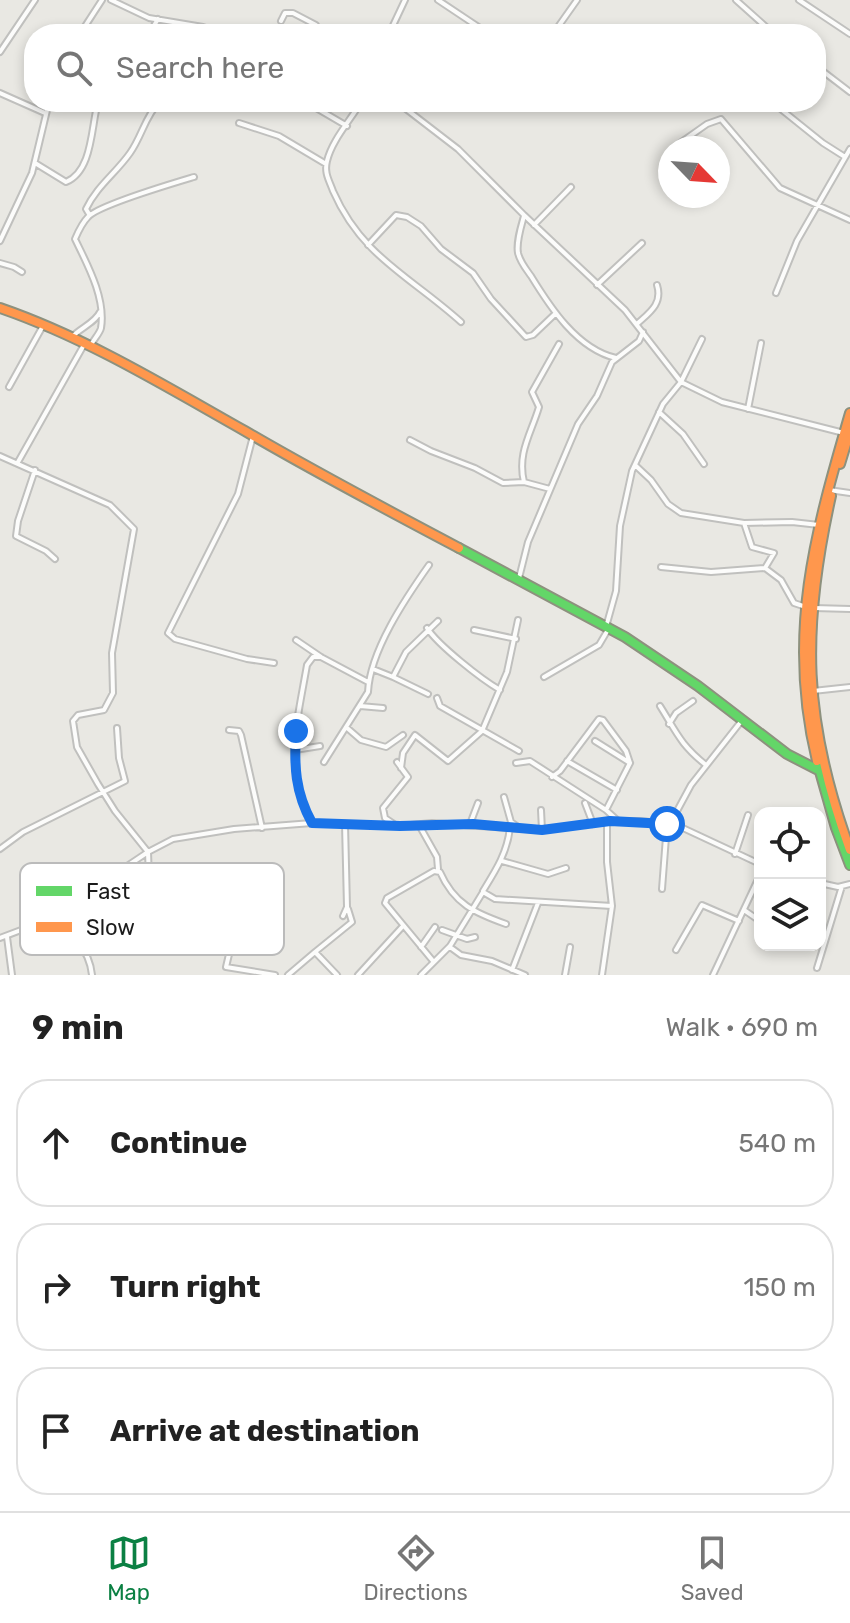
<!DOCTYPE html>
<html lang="en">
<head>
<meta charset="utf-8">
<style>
	:root { --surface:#fff; --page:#f6f6f6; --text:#222; --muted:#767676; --line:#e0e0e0; --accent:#0b8043 }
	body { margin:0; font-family:Rubik,sans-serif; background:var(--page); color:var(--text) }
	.controls { position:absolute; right:24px; bottom:24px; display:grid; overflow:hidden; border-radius:16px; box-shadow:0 4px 12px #0003 }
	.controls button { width:72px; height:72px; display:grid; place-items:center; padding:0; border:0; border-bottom:2px solid var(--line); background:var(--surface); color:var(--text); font:40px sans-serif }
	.compass { position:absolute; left:658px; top:136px; width:72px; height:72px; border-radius:50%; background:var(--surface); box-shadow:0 4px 12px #0003; rotate:115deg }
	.stop { position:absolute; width:24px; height:24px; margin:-18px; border:6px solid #1a73e8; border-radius:50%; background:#fff }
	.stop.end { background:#1a73e8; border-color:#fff; box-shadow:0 2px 8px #0008 }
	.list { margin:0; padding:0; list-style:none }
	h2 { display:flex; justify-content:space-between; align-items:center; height:104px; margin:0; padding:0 32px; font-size:34px }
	h2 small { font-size:26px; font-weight:400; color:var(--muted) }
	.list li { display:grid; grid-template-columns:52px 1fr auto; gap:24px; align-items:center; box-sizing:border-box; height:128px; margin:0 16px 16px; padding:0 16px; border:2px solid var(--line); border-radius:32px }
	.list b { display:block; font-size:30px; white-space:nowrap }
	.list em { font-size:26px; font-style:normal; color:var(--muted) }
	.icon { flex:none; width:44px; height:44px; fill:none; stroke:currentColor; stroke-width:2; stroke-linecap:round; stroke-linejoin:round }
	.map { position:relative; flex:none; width:850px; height:975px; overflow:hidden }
	.search { position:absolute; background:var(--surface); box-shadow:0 4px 12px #0003; left:24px; right:24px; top:24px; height:88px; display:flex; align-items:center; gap:20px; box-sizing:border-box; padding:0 28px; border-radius:32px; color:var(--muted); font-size:30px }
	.sheet { height:536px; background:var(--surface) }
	nav { display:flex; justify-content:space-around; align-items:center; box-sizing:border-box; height:112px; border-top:2px solid var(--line); background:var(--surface); font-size:22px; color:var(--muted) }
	nav a { display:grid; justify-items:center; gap:4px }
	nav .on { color:var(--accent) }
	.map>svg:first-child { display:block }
</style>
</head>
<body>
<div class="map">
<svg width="850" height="975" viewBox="0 0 850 975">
	<rect width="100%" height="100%" fill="#e9e8e3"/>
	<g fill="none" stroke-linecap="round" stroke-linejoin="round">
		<defs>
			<path id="street" d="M111 0 149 18 203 27 224 34
				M438 0 489 34
				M736 0 774 34
				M799 0 850 34
				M281 21 285 13H293L316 25V34
				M80 34 102 0
				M149 34 158 19
				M389 34 405 0
				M553 34 577 0
				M0 52 35 0
				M816 66 850 92
				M0 93 45 113
				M306 102 347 126
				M361 102C350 121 332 140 327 161 324 173 329 180 333 191 362 257 410 276 461 322
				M397 102 458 149 524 215 625 310 681 382 722 402 844 433
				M772 102 823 143 845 157
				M239 123 279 136 326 164
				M673 148 707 124 721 119 780 188 850 220
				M35 163 66 182C93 171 91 126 98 102
				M89 214 86 209C97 186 116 173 130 153 142 136 145 117 159 102
				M524 216C521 227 516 242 518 253 520 262 526 269 531 276 550 307 577 349 616 358
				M534 225 571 187
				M0 241 32 173 49 102
				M368 245 396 215 407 217 421 226 441 249 473 273 491 299 526 337 533 335 555 314
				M0 263 14 267 22 272
				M597 285 642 243
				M776 293 797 241 850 149
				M637 324C649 313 663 304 657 285
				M72 337C80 328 95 323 100 312
				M91 345C94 339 100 333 101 328 106 298 87 264 75 239 78 232 82 223 88 217 99 205 174 183 194 177
				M9 387 44 324
				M748 409 761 343
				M659 412 683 434 704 464
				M253 436 238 494 168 633 175 639 247 659 274 663
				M410 440 431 451 475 468 503 483 524 482
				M0 456 110 505 134 529 112 653 113 693 104 710 78 715 73 721 77 747 98 784 115 811 148 852 150 905 146 921H164
				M18 462 85 343
				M635 465 651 480 668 504 681 513 744 523 792 522 819 525
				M35 470 18 521 16 536 46 551 55 559
				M550 489 524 482C517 453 531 434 539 407L532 392 559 344
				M829 490 850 493
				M744 523 752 547 774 553 765 568 781 580 794 603 803 606
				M661 567 711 572 765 568
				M519 578 528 542 578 424 597 396 612 362 639 341 643 332
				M814 608 850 609
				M606 627 616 591 620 526 632 471 663 404 681 382 702 339
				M427 628C438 645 481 679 500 690
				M474 630 516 639
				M296 640 321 657 368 682
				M373 669 393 677 406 652 438 621
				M393 677 428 694
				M544 677 599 645 609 628
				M813 691 850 687
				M437 698 440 706 519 751
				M360 706 383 708
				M660 706C677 733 680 744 706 765
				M669 724 676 713 693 701
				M346 727 361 740 386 747 403 735
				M229 730 239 731 241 735 262 828
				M595 741 630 763
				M295 750 320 746
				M567 761 617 790
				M324 762 368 692C370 651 405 599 429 565
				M516 763 530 761 606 810 617 820
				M401 768 403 753 415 735 448 761 482 731 507 672 518 620
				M552 777 560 771 599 719 603 720 626 751 630 763 606 810
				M504 797 511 822 518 827
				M585 803 593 824
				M541 810 542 830
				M312 823C283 769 297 723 307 665L313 657H321
				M394 824 385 818 383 808 408 777 397 762
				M470 824 478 803
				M670 824 691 785 743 719
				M419 825 437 857 438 869
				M0 849 23 832 125 781 119 758 117 728
				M735 854 748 815
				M502 861 548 874 566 868
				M820 883 838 887 850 884
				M662 889 667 824
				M483 891C496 870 507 853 510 828
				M744 910 760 921
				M343 916 347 907 345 824
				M45 921C71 931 89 947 92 975
				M176 929C193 926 212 924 227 935L230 950 226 967 275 975
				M442 930 467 939 475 937
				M7 937 12 975
				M0 938 45 921 148 852 173 839 234 829 312 823 400 826 432 823 542 830 610 821H640L670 824 685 829 760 864
				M81 945 91 943 146 921 144 940 154 944
				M421 947 435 927
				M450 947 461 955 492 961 525 975
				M676 950 702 905 739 921
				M315 952 352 922 348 909
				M433 961 385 903 387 898 434 871 440 872C454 904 475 913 506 924
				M817 968 842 886
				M512 970 538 903
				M288 975 315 952 337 975
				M358 975 403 926
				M421 975 450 946 483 892 495 899 612 906 607 862V822
				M565 975 570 947
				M602 975 612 906
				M713 975 760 875"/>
			<path id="fast" d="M459 548 625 637 698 686 787 754 820 771
				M817 761 836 828 850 865"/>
			<path id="slow" d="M0 308C87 338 165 386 245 431 315 472 387 510 459 548
				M840 464 850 431
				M831 496C801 630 803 721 850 850
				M817 761C786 634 815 533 850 413"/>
		</defs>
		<use href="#street" stroke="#c0c0be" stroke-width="8"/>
		<use href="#fast" stroke="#8d917e" stroke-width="12"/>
		<use href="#slow" stroke="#8d917e" stroke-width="12"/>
		<use href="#street" stroke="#fcfcfb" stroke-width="4"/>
		<use href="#fast" stroke="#63d668" stroke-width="8"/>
		<use href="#slow" stroke="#ff974d" stroke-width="8"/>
	</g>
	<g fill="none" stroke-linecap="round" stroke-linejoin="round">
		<path stroke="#1a73e8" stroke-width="10" d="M296 731C294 766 295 792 312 823L400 826 473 824 542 830 610 821 667 824"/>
	</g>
	<rect x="20" y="863" width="264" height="92" rx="12" fill="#fff" stroke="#bbb" stroke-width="2"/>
	<rect x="36" y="886" width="36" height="10" fill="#63d668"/>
	<rect x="36" y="922" width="36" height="10" fill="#ff974d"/>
	<g font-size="22" fill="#1b1b1b">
		<text x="86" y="899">Fast</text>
		<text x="86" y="935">Slow</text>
	</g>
</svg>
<div class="controls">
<button><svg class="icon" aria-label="locate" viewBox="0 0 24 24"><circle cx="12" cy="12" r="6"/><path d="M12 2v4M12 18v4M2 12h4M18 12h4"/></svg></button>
<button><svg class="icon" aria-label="layers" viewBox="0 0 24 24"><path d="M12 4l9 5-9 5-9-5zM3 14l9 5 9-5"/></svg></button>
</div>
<svg class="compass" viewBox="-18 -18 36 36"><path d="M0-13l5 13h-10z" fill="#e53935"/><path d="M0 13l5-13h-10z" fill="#767676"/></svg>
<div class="stop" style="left:667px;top:824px"></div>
<div class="stop end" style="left:296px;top:731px"></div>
<div class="search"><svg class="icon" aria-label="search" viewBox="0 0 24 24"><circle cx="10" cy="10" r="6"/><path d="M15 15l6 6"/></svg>Search here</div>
</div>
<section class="sheet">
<h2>9 min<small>Walk · 690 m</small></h2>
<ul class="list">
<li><svg class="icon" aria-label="ahead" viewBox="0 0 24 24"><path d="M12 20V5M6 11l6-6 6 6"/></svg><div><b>Continue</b></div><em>540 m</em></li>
<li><svg class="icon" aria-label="right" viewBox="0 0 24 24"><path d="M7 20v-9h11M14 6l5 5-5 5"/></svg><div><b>Turn right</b></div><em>150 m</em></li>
<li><svg class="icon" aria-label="arrive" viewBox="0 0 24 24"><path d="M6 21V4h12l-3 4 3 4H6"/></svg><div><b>Arrive at destination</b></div></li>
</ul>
</section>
<nav>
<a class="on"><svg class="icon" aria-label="map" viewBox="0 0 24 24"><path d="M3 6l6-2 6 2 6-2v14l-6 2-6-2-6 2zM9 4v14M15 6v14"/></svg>Map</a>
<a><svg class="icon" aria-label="directions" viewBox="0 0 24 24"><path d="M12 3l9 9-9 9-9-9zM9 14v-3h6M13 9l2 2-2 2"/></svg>Directions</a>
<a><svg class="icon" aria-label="saved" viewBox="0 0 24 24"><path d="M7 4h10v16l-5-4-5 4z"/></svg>Saved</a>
</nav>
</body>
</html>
